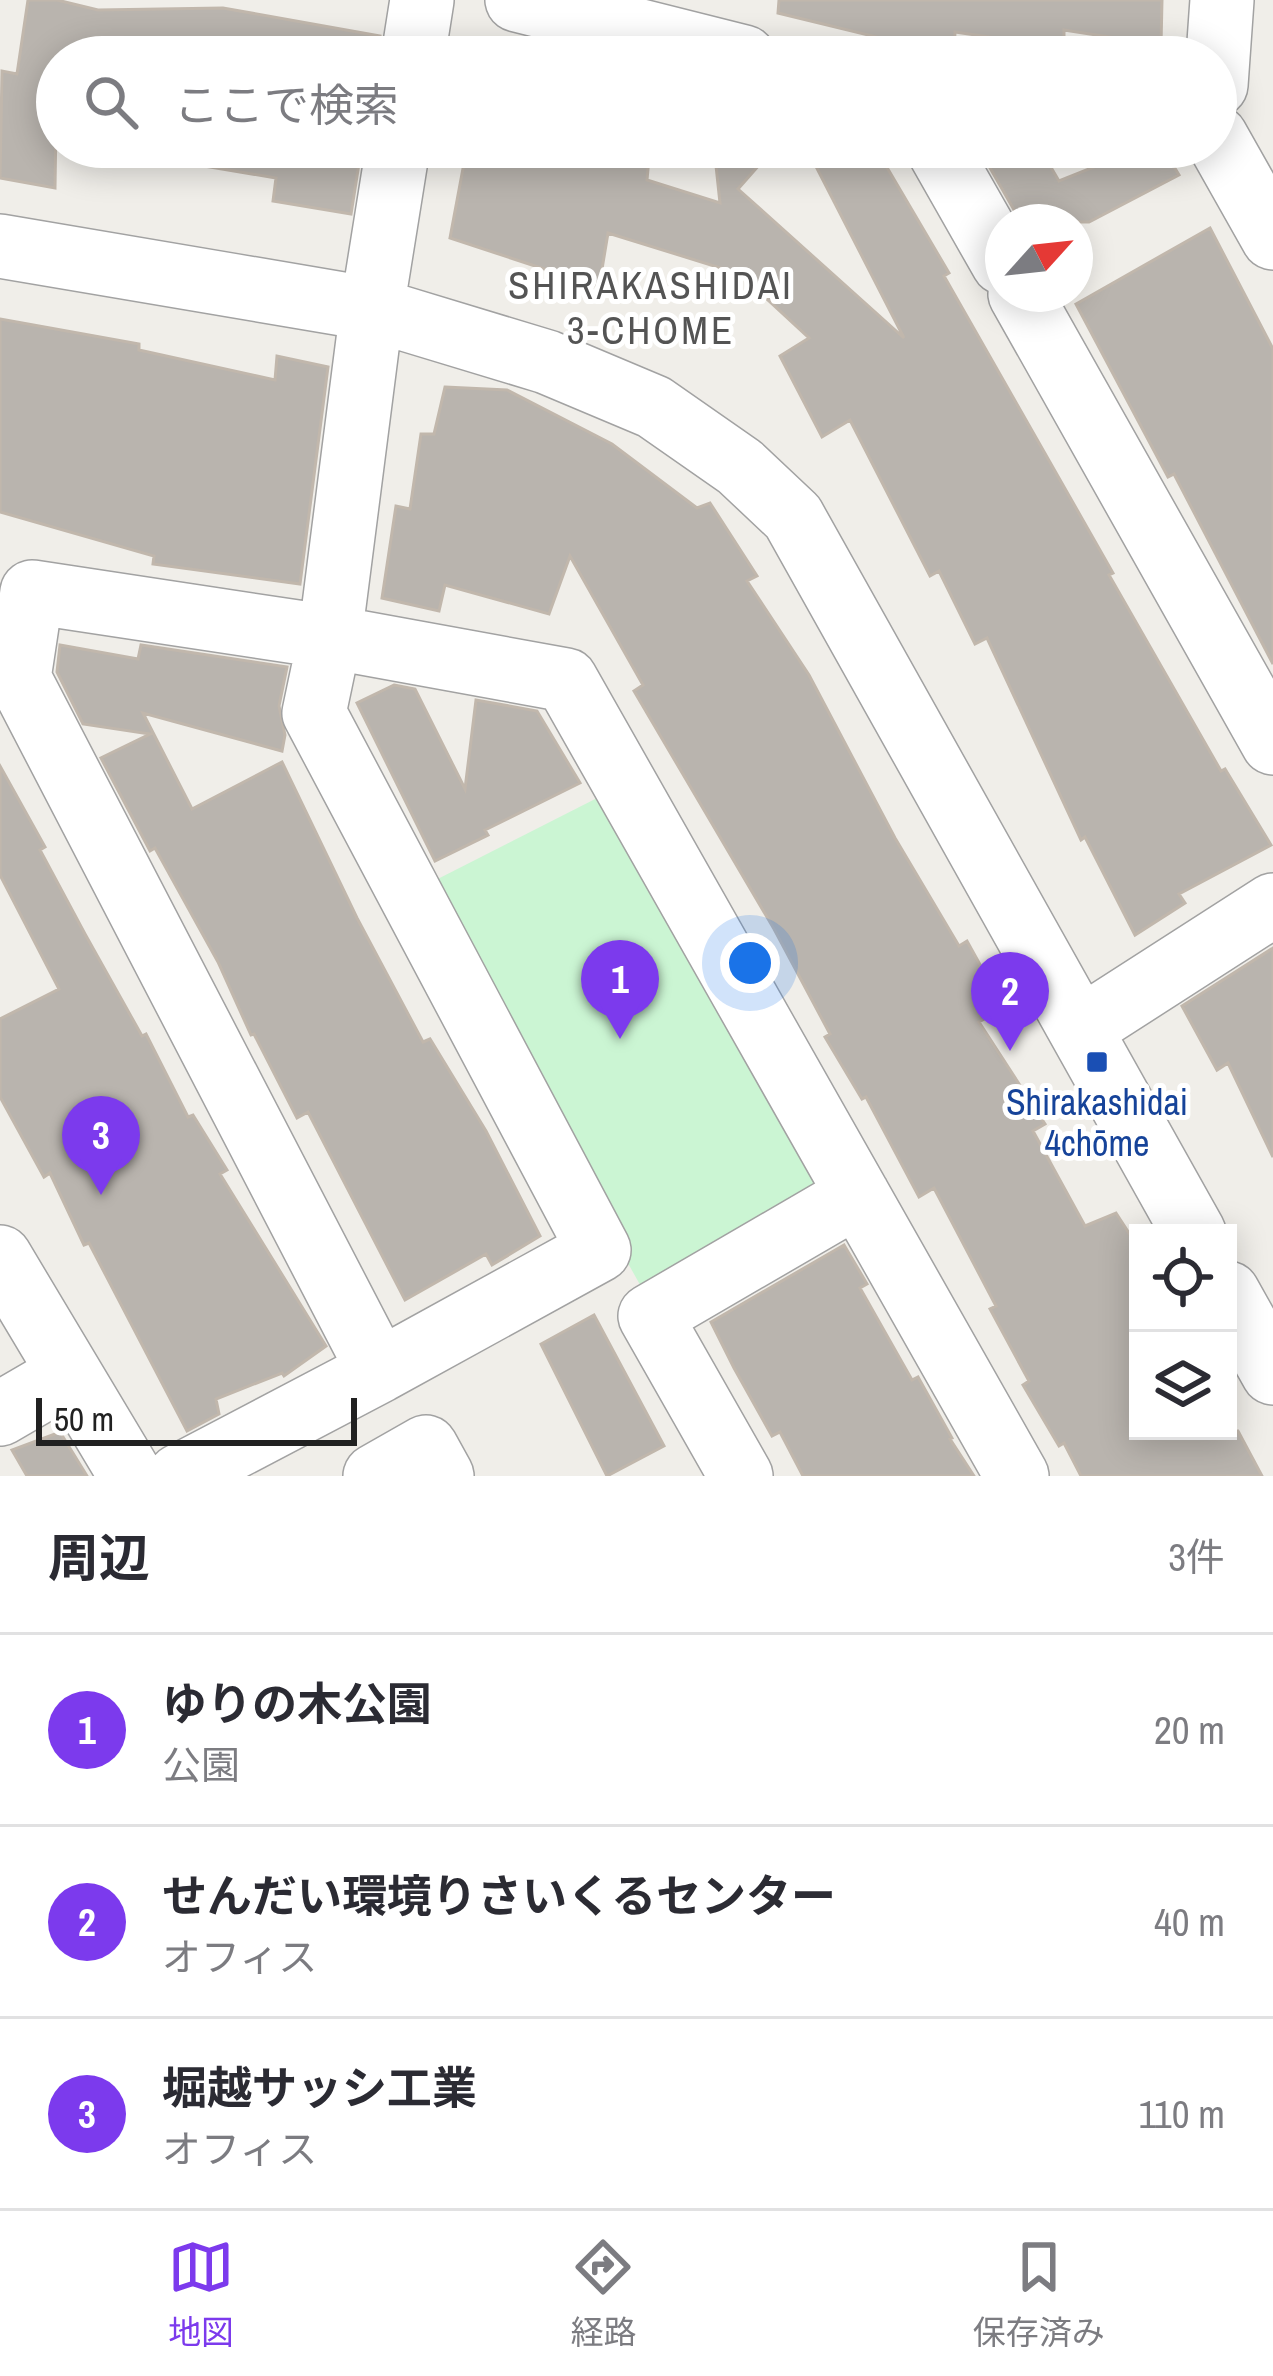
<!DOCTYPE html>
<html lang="ja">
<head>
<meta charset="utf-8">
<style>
	:root { --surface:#fff; --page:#f7f7f7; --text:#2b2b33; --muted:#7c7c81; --line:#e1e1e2; --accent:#7c3aed }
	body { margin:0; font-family:"Archivo Narrow","Noto Sans JP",sans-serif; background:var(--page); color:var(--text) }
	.controls { position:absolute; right:36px; bottom:36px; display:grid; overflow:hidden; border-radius:0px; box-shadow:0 6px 30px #0003 }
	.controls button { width:108px; height:108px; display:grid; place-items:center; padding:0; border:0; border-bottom:3px solid var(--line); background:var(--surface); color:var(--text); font:60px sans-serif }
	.compass { position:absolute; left:985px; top:204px; width:108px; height:108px; border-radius:50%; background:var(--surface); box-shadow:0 6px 30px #0003; rotate:63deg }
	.scale { position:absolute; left:36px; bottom:30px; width:321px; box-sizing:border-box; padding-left:12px; border:6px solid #212121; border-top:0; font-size:33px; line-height:42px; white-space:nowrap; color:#212121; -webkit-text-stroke:9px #fff; paint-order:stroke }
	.you { position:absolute; left:750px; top:963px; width:42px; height:42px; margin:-30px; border:9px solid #fff; border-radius:50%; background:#1a73e8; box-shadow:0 0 0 18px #1a73e833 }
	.badge { display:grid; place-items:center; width:78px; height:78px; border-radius:50%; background:var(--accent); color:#fff; font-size:39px; font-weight:700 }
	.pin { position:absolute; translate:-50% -99px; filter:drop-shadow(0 3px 6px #0008) }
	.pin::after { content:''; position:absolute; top:63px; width:42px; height:36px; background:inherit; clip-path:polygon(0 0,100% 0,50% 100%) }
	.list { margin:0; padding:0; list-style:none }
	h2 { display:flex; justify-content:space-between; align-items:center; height:156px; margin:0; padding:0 48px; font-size:51px }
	h2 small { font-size:39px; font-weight:400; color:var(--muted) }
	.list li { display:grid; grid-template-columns:78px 1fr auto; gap:36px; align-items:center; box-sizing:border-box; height:192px; padding:0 48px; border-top:3px solid var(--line) }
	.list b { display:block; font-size:45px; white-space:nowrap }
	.list p { margin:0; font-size:39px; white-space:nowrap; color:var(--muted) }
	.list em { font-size:39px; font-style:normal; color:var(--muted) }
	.icon { flex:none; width:66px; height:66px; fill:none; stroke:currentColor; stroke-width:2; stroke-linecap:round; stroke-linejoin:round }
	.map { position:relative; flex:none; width:1273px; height:1476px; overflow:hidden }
	.search { position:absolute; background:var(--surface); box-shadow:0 6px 30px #0003; left:36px; right:36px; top:36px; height:132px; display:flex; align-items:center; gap:30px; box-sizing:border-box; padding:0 42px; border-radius:66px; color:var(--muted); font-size:45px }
	.sheet { height:732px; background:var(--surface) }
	nav { display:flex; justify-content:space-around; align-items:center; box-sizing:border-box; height:168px; border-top:3px solid var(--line); background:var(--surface); font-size:33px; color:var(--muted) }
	nav a { display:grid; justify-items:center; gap:6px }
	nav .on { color:var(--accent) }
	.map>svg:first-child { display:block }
</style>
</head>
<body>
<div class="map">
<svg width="1273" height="1476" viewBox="0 0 1273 1476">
	<rect width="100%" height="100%" fill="#f0eee9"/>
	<path fill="#cbf5d3" d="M605 794 818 1189 643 1290 418 889Z"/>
	<path fill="#b9b4ae" stroke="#c1b7ac" stroke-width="3" d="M28 0H57L98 10 223 8 380 36 378 57H57L55 188 0 178 2 71 17 74Z
		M779 0H1162L1161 45 1064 30V48L955 32 954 57H940L888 45 889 40 778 13Z
		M205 147H341L361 151 351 214 273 201 276 178 204 166Z
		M467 147H650L647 180 720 203 714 147H775L738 189 904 338 806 147H875L949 273 944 276 1113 573 1109 575 1221 771 1225 769 1271 845 1179 894 1185 903 1135 935 1085 837 1081 840 987 638 975 644 939 571 930 576 850 420 822 437 780 356 809 338 740 274 608 233 599 287 450 238Z
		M978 147H1039L1059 181 1144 147H1162L1179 175 1089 222H1021Z
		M1210 228 1273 349V664L1174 474 1168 477 1076 304Z
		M0 319 139 344V350L275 380 277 356 328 367 300 584 153 564 154 556 0 512Z
		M445 387 507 390 612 444 697 508 710 503 757 576 747 581 809 675 895 838 959 946 967 941 1004 1008 979 1022 1045 1124 1033 1131 1085 1226 1116 1213 1138 1247V1431H1238L1262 1476H1081L1064 1443 1059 1446 1023 1385 1029 1381 990 1309 996 1306 934 1188 919 1197 866 1097 862 1099 825 1037 830 1034 774 929 634 691 643 685 570 556 549 614 445 585 439 611 382 598 396 506 410 509 421 434H434Z
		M60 645 138 659 141 645 287 667 279 706 285 735 282 751 143 713 192 809 282 762 357 918 423 1042 430 1039 486 1131 540 1236 492 1265 486 1254 405 1300 308 1112 297 1118 254 1034 251 1035 218 962 155 848 150 851 101 758 150 734 83 724 57 672Z
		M394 685 415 689 465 789 476 700 537 711 580 783 485 830 488 835 435 861 357 703Z
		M0 766 45 847 40 850 85 934 142 1036 146 1034 188 1117 193 1115 227 1170 220 1174 326 1346 284 1376 282 1373 216 1399 219 1414 187 1431 89 1243 84 1245 50 1173 44 1177 0 1097V1019L59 989 0 875Z
		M1273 948V1157L1228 1063 1217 1070 1182 1006Z
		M844 1245 867 1284 860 1288 912 1380 918 1377 952 1438 950 1439 974 1476H803L780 1432 772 1436 734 1368 711 1322Z
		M594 1315 664 1446 607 1476 541 1344Z
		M60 1432 87 1476H27L12 1450Z"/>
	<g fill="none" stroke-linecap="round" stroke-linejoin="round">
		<defs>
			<path id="minor" d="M517 0 744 57
				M413 57 422 0
				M1216 85 1222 0
				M1216 137 1273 238
				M937 147 1003 263
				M0 246 372 309 547 362 654 407 740 467 793 517 1194 1233
				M1020 294 1273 743
				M1080 1029 1273 905
				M0 1257 131 1476
				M1228 1293 1273 1373
				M379 1371 599 1250 314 713 330 637 372 309 398 147
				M0 1414 67 1375
				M179 1476 379 1371 19 678 32 592 330 637 566 680 1017 1476
				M375 1476 426 1447 442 1476
				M741 1476 650 1316 858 1195"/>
		</defs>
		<use href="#minor" stroke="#a2a2a2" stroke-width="66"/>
		<use href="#minor" stroke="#fff" stroke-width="63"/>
	</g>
	<rect fill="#1a4fb4" stroke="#fff" stroke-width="4.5" x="1085" y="1050" width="24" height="24" rx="6"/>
	<g text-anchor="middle" stroke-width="10" stroke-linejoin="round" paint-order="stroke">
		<g font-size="36" fill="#164399" stroke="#fff">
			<text x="1097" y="1115">Shirakashidai<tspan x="1097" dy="41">4chōme</tspan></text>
		</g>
		<g font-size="39" letter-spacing="3" fill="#545454" stroke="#fff">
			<text x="651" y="299">SHIRAKASHIDAI<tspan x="651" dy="45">3-CHOME</tspan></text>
		</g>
	</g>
</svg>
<div class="controls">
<button><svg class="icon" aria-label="locate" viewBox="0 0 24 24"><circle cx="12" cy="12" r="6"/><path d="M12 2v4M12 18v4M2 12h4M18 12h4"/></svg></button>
<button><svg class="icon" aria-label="layers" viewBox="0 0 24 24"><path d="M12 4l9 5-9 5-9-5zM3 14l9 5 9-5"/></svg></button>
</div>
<svg class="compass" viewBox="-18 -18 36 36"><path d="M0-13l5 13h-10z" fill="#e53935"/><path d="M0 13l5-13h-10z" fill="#7c7c81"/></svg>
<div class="scale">50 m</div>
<div class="you"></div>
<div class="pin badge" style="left:620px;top:1039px">1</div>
<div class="pin badge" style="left:1010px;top:1051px">2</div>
<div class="pin badge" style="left:101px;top:1195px">3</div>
<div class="search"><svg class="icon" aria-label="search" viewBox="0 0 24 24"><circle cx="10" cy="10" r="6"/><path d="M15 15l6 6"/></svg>ここで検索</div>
</div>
<section class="sheet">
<h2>周辺<small>3件</small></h2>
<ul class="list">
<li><span class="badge">1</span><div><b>ゆりの木公園</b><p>公園</p></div><em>20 m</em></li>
<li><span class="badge">2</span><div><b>せんだい環境りさいくるセンター</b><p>オフィス</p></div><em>40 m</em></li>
<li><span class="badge">3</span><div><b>堀越サッシ工業</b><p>オフィス</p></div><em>110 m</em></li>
</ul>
</section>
<nav>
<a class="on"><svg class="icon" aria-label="map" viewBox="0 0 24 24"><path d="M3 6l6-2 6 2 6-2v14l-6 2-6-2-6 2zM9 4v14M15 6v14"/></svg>地図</a>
<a><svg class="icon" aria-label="directions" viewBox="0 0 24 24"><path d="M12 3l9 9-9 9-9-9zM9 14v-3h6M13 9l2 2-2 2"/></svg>経路</a>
<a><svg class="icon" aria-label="saved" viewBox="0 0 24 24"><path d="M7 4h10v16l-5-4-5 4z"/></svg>保存済み</a>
</nav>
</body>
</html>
